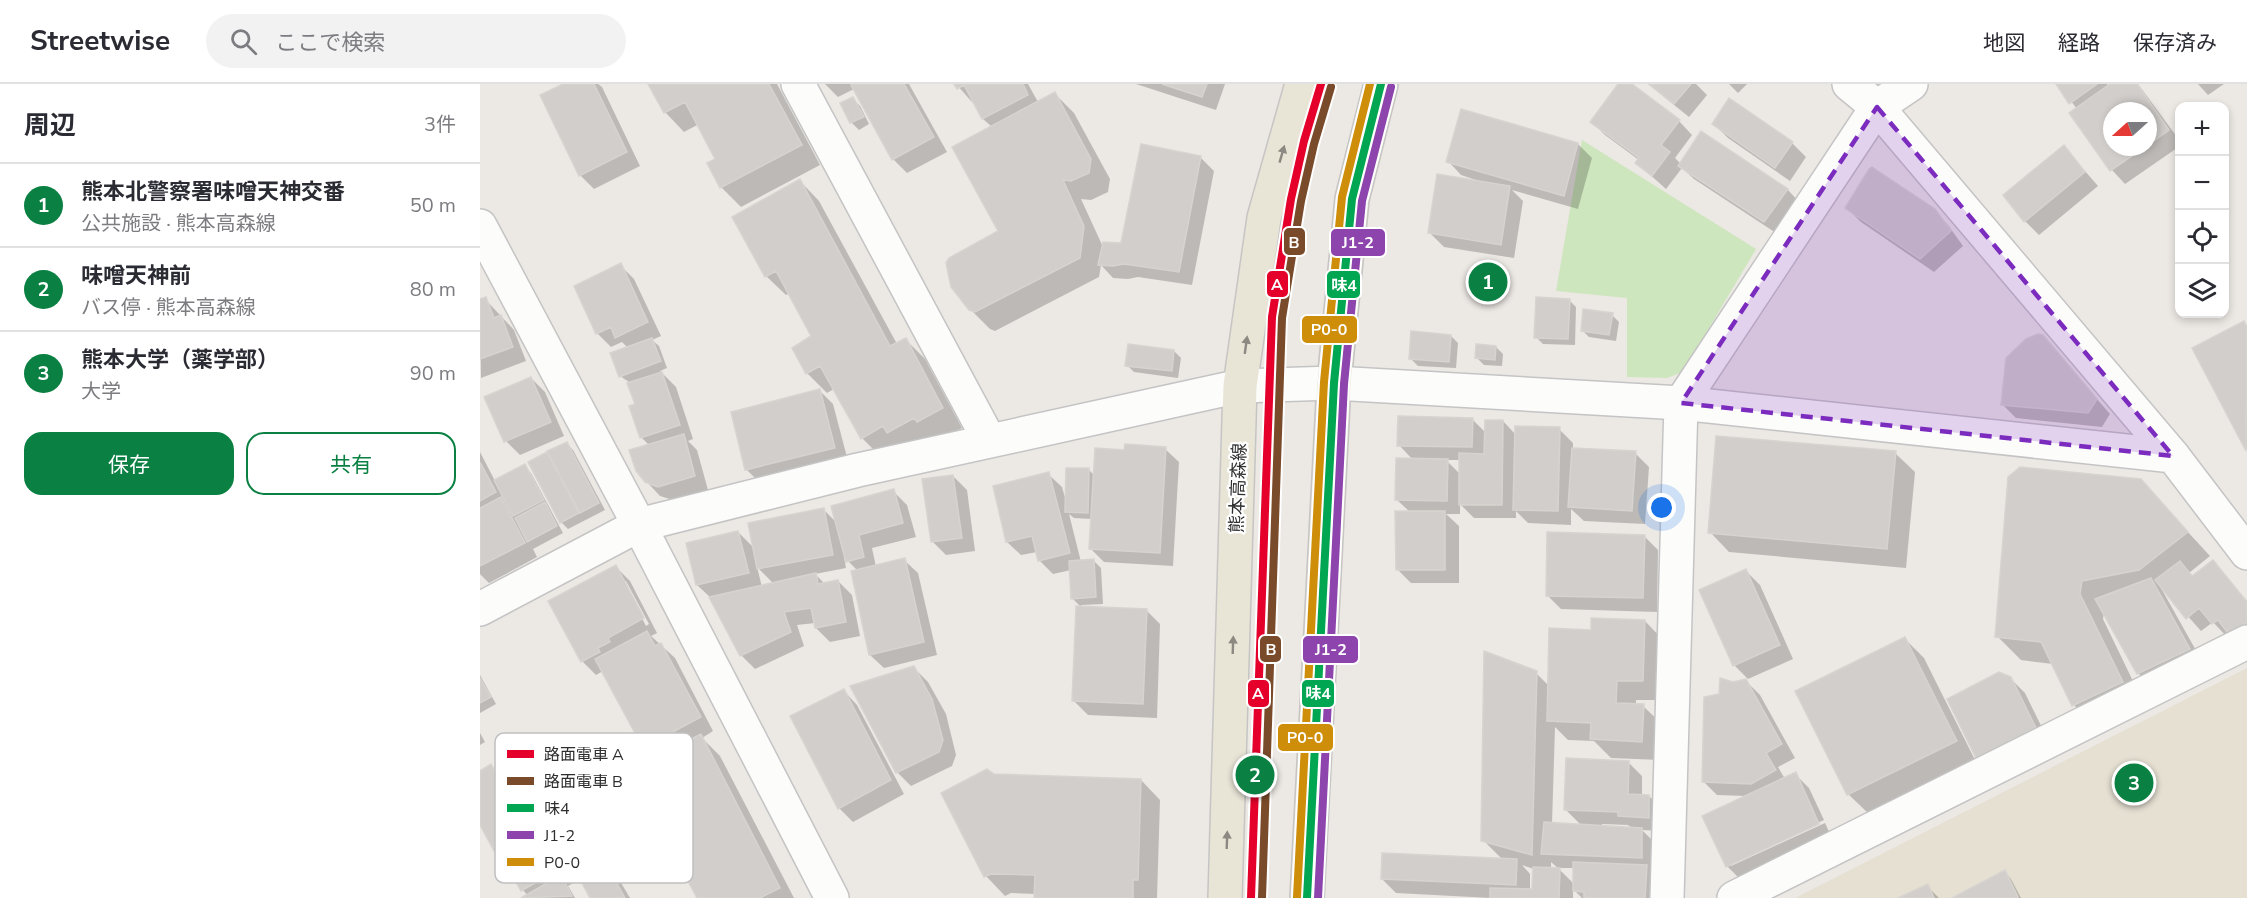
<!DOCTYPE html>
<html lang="ja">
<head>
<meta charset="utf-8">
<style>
	:root { --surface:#fff; --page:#f2f2f3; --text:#2b2b33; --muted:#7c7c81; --line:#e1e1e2; --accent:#0b8043 }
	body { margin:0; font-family:"Nunito Sans","Noto Sans JP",sans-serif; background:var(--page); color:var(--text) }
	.controls { position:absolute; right:18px; top:18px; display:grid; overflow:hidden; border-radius:12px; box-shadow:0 3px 9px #0003 }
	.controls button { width:54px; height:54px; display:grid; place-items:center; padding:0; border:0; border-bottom:2px solid var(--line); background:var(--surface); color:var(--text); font:30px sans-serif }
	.compass { position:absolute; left:1623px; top:18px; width:54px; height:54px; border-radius:50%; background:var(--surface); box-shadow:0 3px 9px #0003; rotate:249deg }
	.you { position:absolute; left:1182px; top:424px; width:21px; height:21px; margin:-15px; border:4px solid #fff; border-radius:50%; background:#1a73e8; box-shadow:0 0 0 9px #1a73e833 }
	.badge { display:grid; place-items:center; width:39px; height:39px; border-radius:50%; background:var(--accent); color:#fff; font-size:20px; font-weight:700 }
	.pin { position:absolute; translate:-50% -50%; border:3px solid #fff; box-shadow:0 2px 6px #0006 }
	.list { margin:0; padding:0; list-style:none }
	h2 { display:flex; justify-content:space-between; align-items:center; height:78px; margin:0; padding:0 24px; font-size:26px }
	h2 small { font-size:20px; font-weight:400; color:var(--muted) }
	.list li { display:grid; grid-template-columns:39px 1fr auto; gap:18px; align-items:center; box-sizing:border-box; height:84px; padding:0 24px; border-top:2px solid var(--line) }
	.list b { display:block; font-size:22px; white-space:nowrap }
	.list p { margin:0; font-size:20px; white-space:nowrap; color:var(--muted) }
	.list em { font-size:20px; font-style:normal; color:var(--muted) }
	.actions { display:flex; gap:12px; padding:18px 24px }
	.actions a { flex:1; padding:14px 0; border:2px solid var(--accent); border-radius:18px; text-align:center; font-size:21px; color:var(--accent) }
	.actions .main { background:var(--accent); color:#fff }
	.icon { flex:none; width:33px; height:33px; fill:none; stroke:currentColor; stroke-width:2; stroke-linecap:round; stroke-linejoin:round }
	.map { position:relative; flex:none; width:1767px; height:814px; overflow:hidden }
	header { display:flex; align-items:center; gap:36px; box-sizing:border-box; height:84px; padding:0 30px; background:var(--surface); border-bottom:2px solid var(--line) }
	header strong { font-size:28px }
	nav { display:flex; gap:33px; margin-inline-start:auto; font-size:21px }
	.search { width:420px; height:54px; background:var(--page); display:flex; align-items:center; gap:15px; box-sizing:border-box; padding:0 21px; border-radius:33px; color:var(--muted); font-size:22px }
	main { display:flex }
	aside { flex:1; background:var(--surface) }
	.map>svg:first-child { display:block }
</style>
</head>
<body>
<header>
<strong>Streetwise</strong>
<div class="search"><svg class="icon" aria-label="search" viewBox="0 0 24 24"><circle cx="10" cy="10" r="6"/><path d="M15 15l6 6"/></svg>ここで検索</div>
<nav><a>地図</a><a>経路</a><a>保存済み</a></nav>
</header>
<main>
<aside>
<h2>周辺<small>3件</small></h2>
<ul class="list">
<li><span class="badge">1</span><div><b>熊本北警察署味噌天神交番</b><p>公共施設 · 熊本高森線</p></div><em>50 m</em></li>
<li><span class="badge">2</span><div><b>味噌天神前</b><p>バス停 · 熊本高森線</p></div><em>80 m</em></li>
<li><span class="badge">3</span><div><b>熊本大学（薬学部）</b><p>大学</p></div><em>90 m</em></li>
</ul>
<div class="actions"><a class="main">保存</a><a>共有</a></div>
</aside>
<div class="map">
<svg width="1767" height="814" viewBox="0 0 1767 814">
	<rect width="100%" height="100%" fill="#ece8e4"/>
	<path fill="#e6e0d3" d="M1767 584V814H1315Z"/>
	<path fill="#cee6be" d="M1102 56 1276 165 1203 288 1187 294 1147 293V214L1076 207Z"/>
	<path fill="#0003" fill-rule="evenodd" d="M86 0H118L122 3 160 82 114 105 100 91Z
		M170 0H297L340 81 261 123 241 103 237 76 219 40 204 48 185 28Z
		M345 0H429L467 68 427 89 413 75 374 5 358 13Z
		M476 0H548L558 18 574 9 594 29 630 95 628 108 611 116 601 115 623 163 642 161 720 73 734 87 712 201 658 193 648 195 633 194 621 181 619 193 515 247 510 245 490 225 520 148 512 43 503 35 494 17 492 18Z
		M656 0H745L736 26Z
		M1140 0H1150L1199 37 1212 51 1195 74 1201 80 1221 49 1308 106 1321 120 1299 151 1214 95 1202 84 1186 105 1157 79 1159 76 1125 51 1112 38Z
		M1168 0H1216L1227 11 1209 33Z
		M1249 0H1267L1258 9Z
		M1578 0H1627L1629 3 1633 0H1658L1700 57V62L1645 100 1632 86 1592 29 1597 25ZM1632 27H1668V63H1632Z
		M1718 0H1744L1728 11Z
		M373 15 380 22 389 40 379 46 372 39 362 20Z
		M1234 40 1312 59 1326 73 1310 97 1248 54Z
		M1098 60 1112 74 1098 125 1032 106 1043 117 1034 174 964 163 950 149 996 98V96L981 91 968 77Z
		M1584 63 1618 102 1559 151 1545 137Z
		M320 97 339 117 417 260 426 256 445 275 482 344 457 357 401 373 382 354 354 305 347 309 327 289 333 252 310 209 306 211 286 192Z
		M1367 124 1454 126 1468 141 1483 162 1454 188 1381 138Z
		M140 181 154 195 181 252 172 256 179 262 187 284 180 287 196 303 213 355 208 357 217 366 228 406 193 416 180 412 166 397 170 362 161 353 156 320 149 298 140 292 148 264 142 258 131 263 117 249Z
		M5 215 34 246 46 277 1 294 0 216Z
		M1089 216 1096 223 1095 261 1063 260 1056 253Z
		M1132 231 1139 238 1136 257 1109 253 1102 246Z
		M1763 239 1767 242V365L1715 265Z
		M971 252 978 259 976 284 938 282 931 275Z
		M1562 252 1630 330 1622 343 1536 334 1522 320Z
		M1016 263 1023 270 1022 282 1004 281 997 274Z
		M694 267 701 274 698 294 654 288 647 281Z
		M51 294 65 308 84 352 40 371 26 357 6 314Z
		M340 307 353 320 368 377 280 399 266 385Z
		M992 335 1006 349 1023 337 1036 351 1079 345 1093 359V365L1155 369 1169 383 1165 440 1104 437 1091 425V441L1048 439 1036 427V434H994L980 420V430H966L979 442V499H931L917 485 930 428 916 415 933 376 919 361ZM966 376H980V390Z
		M86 359 93 366 125 426 88 445 81 438 50 379Z
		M685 365 699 378 693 482 624 478 610 464 612 435 594 434 589 430 601 478 614 477 621 484 623 520 601 521V523L592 514 591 486 573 490 559 476 557 468 541 471 527 458 568 390 582 403 586 417 609 386 615 392 646 367Z
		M0 368 15 397 44 382 51 389 83 449 53 465 57 473 9 499 0 490Z
		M1415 369 1435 388 1426 484 1249 468 1230 448Z
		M473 392 487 406 495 467 466 471 452 457Z
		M1660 396 1730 472 1709 489 1714 493 1733 478 1767 517V563L1747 553 1733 538 1721 547 1682 503 1681 504 1723 579 1672 603 1658 589 1624 528 1623 535 1665 622 1617 644 1594 621 1573 580 1541 576 1517 552Z
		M413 407 427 421 436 453 392 464 396 483 424 476 438 489 457 571 404 584 390 571 378 487 364 473 366 484 335 490 345 500 358 497 372 511 380 552 350 558 336 544 335 539 317 541 324 562 275 585 261 571 231 514 217 501 258 448 275 465 344 426 358 440ZM277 483 294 500 282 503Z
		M1164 452 1178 466 1177 528 1081 525 1067 511Z
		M136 483 150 497 177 549 171 552 195 574 233 647 222 654 240 672 314 814H218L176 675 165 663 123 587 116 591 102 577ZM143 497H146L169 540 166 542Z
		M1266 487 1280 501 1313 575 1268 595 1254 581Z
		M666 526 680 540 677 634 608 631 594 617Z
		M1165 537 1184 557 1182 616H1156V622H1163L1183 641 1181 676 1131 674 1114 657 1088 656 1075 643 1072 740 1102 742 1085 725 1148 678 1162 692V712H1169L1183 726 1182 747 1162 746 1175 759V787H1171L1180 796 1179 814H1102L1093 805V814H1011L916 809 902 795 1022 775 1003 756 1056 589 1069 602 1112 548ZM1122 740 1148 741 1152 744 1122 743ZM1071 778 1079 785H1071ZM1042 781 1054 785 1053 807H1050V790ZM1078 784H1095L1094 800Z
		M1425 555 1444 574 1495 676 1388 729 1368 710Z
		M434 584 448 598 466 630 476 671 472 682 431 702 417 688Z
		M0 591 16 620 0 629Z
		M1530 594 1545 609 1569 658 1511 687 1497 673Z
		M1266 597 1280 611 1315 674 1298 683 1305 695 1315 690 1329 704 1344 736 1251 779V782L1345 739 1352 754 1261 796 1247 782 1267 712 1237 711 1223 697 1241 612 1253 600Z
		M364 607 377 621 424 710 373 738 359 724Z
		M0 649 5 658 0 661Z
		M11 682 25 696 56 754 96 732 110 746 150 814H113L102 794 88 802 95 814H44L48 812 43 806 32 787 20 775 0 738V688Z
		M513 691 661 696 680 716 677 814H556V810L531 809 525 812 506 792Z
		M1525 788 1531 795 1541 814H1475Z
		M1447 802 1459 814H1422Z"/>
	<path fill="#d1cecb" stroke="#d7d4d0" stroke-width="1.5" d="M83 0H114L147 68 99 92 60 11Z
		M168 0H289L322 61 240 104 227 79 235 75 205 18 184 29Z
		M373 0H424L454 53 412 76 371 1Z
		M474 0H543L548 11 502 35 484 1 477 5Z
		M682 0H727L722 13Z
		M1138 0H1152L1200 36 1181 61 1190 68 1172 92 1155 79 1159 74 1110 38Z
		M1169 0H1211L1194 20Z
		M1576 0H1617L1589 20Z
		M1630 0H1657L1689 46 1668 61V27H1632V63H1665L1630 87 1589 29Z
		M575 8 611 75 609 89 591 97 583 96 604 142 600 174 495 228 489 226 471 203 466 179 469 174 518 147 472 63Z
		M373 13 384 33 370 39 360 19Z
		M1249 14 1313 58 1295 84 1232 40Z
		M981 25 1098 59 1084 112 966 78Z
		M1221 47 1308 105 1284 138 1198 82Z
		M661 60 721 72 699 188 644 180 633 182 618 181 623 158 641 159Z
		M1584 61 1605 88 1544 138 1523 111Z
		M1392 83 1455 125 1471 147 1440 175 1365 124 1389 85Z
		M957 90 1030 102 1021 161 948 149Z
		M320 95 410 262 426 254 463 324 437 338 434 334 407 349 403 342 381 355 340 282 326 290 312 264 331 252 296 187 285 193 252 133Z
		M141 179 168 238 135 254 131 243 116 250 94 202Z
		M6 213 14 234 21 231 33 263 0 275V215Z
		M1056 213 1090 215 1088 255 1054 254Z
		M1103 225 1133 229 1129 251 1101 247Z
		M1764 237 1767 243 1766 367 1712 264Z
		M931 247 971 251 969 278 929 275Z
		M1558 250 1563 251 1617 315 1608 329 1521 321 1526 274 1546 255Z
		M172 254 181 277 139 293 130 269Z
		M648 260 694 266 692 287 645 282Z
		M996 260 1016 262 1015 276 995 274Z
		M182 288 200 341 160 354 149 322 155 320 147 299Z
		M51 293 71 338 24 358 4 313Z
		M340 305 355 364 265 386 251 328Z
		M918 332 993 334 992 363 917 362Z
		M1005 336H1023L1022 421H979V369L1004 370Z
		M1035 342 1080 343 1078 427 1033 426Z
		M204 350 215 392 178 403 165 398 156 387 149 366Z
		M1236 352 1416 367 1407 465 1228 449Z
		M87 358 119 419 100 429 67 367Z
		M645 360 686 363 680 469 609 465 615 364 644 366Z
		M1092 364 1156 367 1152 427 1088 423Z
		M67 368 99 429 80 439 48 378Z
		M916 374 968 375 967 417 915 416Z
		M0 378 16 408 0 417Z
		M45 380 64 416 33 432 14 396Z
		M1540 383 1661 395 1708 448 1659 486 1602 497 1600 510 1643 598 1592 622 1561 558 1515 553 1528 393Z
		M586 384H609L608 429 585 428Z
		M569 388 590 469 558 477 552 452 526 458 513 402Z
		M473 391 482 454 451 458 442 395Z
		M414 405 423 439 379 451 384 473 366 478 351 422Z
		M21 413 45 459 0 482V424Z
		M65 418 77 442 47 458 35 434Z
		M344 424 353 471 277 485 268 439Z
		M915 427H965V486H916Z
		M258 447 269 489 216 501 206 459Z
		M1067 448 1165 451 1163 514 1066 512Z
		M425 474 444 558 389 571 371 487Z
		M614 475 616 513 591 515 589 477Z
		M1733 476 1767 518V538L1750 552 1738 536 1732 540 1719 524 1706 535 1675 496 1700 477 1712 492Z
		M136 481 164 534 128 554 130 558 118 564 120 568 101 578 68 517Z
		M1266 485 1300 561 1253 582 1219 506Z
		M336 489 338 500 358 496 366 538 335 544 331 524 304 528 311 548 260 572 229 513Z
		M1671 494 1710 565 1657 590 1615 515Z
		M596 522 667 525 663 620 592 617Z
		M1111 534 1165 536 1163 597H1137L1136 619 1164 620 1162 658 1110 655 1111 639 1067 637 1069 544 1111 546Z
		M167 547 175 562 181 559 221 633 163 664 115 575Z
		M1425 553 1477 657 1367 711 1315 607Z
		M1004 567 1057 587 1052 771 1001 757Z
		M434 582 452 615 463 656 459 668 416 689 370 602Z
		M1519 588 1531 593 1556 644 1496 674 1467 615Z
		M0 594 11 613 0 619Z
		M1240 594 1253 598 1266 595 1302 660 1286 669 1296 686 1271 700 1222 698 1224 613 1239 610Z
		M364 605 411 696 358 725 310 632Z
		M221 650 300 804 280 814H217L160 707 168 677Z
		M1086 674 1149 677 1148 710 1169 711V734L1138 732V728L1084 726Z
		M11 680 53 757 19 776 0 741V687Z
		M507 685 514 690 661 695 658 796H653V814H554L555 791 511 790 504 793 461 709Z
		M1316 688 1339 740 1246 783 1222 732Z
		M96 730 116 765 41 807 26 780 59 761 55 753Z
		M1064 738 1162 744V774L1061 770Z
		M120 769 145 814H110L94 784Z
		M902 769 1037 775 1036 801 901 795Z
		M1093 778 1167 781 1165 814H1104V808L1093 807Z
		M1053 783 1080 784 1079 814H1010V804L1052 805Z
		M1525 786 1538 813 1536 814H1472Z
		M81 791 92 812 41 814Z
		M1448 800 1454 814H1418Z"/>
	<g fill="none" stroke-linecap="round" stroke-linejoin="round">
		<defs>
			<path id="minor" d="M318 0 509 356
				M1369 0 1397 23
				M0 142 159 441 352 814
				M0 525 159 441 378 386 760 302 854 299 1201 319 1693 372 1767 469
				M1187 814 1201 319 1397 23 1431 0
				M1254 814 1767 558"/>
			<path id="tertiary" d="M1397 23 1693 372"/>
			<path id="primary" d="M745 814 760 302 784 134 822 0
				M827 814 854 299 872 115 901 0"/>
		</defs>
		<use href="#minor" stroke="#c5c4c5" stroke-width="36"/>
		<use href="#tertiary" stroke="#c5c4c5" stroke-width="36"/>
		<use href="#primary" stroke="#c6c5c4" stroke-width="36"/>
		<use href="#minor" stroke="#fcfcfb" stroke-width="33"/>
		<use href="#tertiary" stroke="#fcfcfb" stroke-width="33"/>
		<use href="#primary" stroke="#e8e4d6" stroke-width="33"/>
		<defs>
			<path id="bus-1" d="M827 814 854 299 872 115 901 0"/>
			<path id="bus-2" d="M838 814 864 300 882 117 911 3"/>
			<path id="bus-3" d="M817 813 844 298 862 113 890 0"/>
		</defs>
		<use href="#bus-1" stroke="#fff" stroke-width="12"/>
		<use href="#bus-2" stroke="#fff" stroke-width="12"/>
		<use href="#bus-3" stroke="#fff" stroke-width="12"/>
		<use href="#bus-1" stroke="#00a651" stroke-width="8"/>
		<use href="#bus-2" stroke="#8e44ad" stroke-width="8"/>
		<use href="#bus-3" stroke="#cf8e09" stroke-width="8"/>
		<defs>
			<path id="tram-1" d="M771 814 792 233 811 115 824 57 841 0"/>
			<path id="tram-2" d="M782 814 802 234 821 117 834 60 851 3"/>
		</defs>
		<use href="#tram-1" stroke="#fff" stroke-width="12"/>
		<use href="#tram-2" stroke="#fff" stroke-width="12"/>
		<use href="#tram-1" stroke="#e4002b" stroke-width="8"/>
		<use href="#tram-2" stroke="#7a4b2a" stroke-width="8"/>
	</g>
	<defs><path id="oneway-solid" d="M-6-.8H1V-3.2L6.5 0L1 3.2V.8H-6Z" transform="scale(1.5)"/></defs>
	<g fill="#8b8982">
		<use href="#oneway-solid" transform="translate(802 70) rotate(-74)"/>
		<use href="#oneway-solid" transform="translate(766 261) rotate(-82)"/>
		<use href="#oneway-solid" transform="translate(753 561) rotate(-88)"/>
		<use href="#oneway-solid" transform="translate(747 756) rotate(-88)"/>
	</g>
	<path fill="#7b2cbf" fill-opacity="0.2" stroke="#7b2cbf" stroke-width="4.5" stroke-dasharray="12 8" stroke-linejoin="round" d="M1397 23 1693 372 1201 319Z"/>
	<g text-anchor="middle" stroke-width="4.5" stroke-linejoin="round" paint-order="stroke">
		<g font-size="18" fill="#2e2e2e" stroke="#fff">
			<text transform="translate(758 404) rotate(-88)" y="6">熊本高森線</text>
		</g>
	</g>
	<rect x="15" y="649" width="198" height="150" rx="9" fill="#fff" stroke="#c0c0c0" stroke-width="1.5"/>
	<rect x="27" y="666" width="27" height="8" fill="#e4002b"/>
	<rect x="27" y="693" width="27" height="8" fill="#7a4b2a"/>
	<rect x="27" y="720" width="27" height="8" fill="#00a651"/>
	<rect x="27" y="747" width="27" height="8" fill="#8e44ad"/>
	<rect x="27" y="774" width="27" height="8" fill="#cf8e09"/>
	<g font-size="16" fill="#2e2e2e">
		<text x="64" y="676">路面電車 A</text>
		<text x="64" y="703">路面電車 B</text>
		<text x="64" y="730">味4</text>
		<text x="64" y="757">J1-2</text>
		<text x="64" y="784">P0-0</text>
	</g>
	<g stroke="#fff" stroke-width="2">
		<rect x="803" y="143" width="23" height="29" rx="6" fill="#7a4b2a"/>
		<rect x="850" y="144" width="56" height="29" rx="6" fill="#8e44ad"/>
		<rect x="786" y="186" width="23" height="28" rx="6" fill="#e4002b"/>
		<rect x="846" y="186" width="35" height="29" rx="6" fill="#00a651"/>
		<rect x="821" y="231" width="57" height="29" rx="6" fill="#cf8e09"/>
		<rect x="779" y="551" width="23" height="28" rx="6" fill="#7a4b2a"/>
		<rect x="822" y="551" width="57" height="29" rx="6" fill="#8e44ad"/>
		<rect x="767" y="595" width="23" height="29" rx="6" fill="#e4002b"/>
		<rect x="821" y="595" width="34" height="29" rx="6" fill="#00a651"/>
		<rect x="797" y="639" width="57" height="29" rx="6" fill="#cf8e09"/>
	</g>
	<g font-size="16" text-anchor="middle" font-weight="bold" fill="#fff">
		<text x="814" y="164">B</text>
		<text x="878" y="164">J1-2</text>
		<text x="797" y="206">A</text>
		<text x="864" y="207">味4</text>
		<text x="849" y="251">P0-0</text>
		<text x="791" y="571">B</text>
		<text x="851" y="571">J1-2</text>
		<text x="778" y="615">A</text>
		<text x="838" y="615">味4</text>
		<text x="825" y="659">P0-0</text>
	</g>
</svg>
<div class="controls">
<button>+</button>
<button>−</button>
<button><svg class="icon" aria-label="locate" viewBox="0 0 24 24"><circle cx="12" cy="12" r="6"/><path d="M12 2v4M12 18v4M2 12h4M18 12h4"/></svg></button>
<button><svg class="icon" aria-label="layers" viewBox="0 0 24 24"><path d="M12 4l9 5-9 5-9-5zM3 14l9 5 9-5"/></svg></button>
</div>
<svg class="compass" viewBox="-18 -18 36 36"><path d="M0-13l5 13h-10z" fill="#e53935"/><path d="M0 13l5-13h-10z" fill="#7c7c81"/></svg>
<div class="you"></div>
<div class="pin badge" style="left:1008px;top:198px">1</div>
<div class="pin badge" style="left:775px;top:691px">2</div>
<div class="pin badge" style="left:1654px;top:699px">3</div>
</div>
</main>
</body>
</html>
